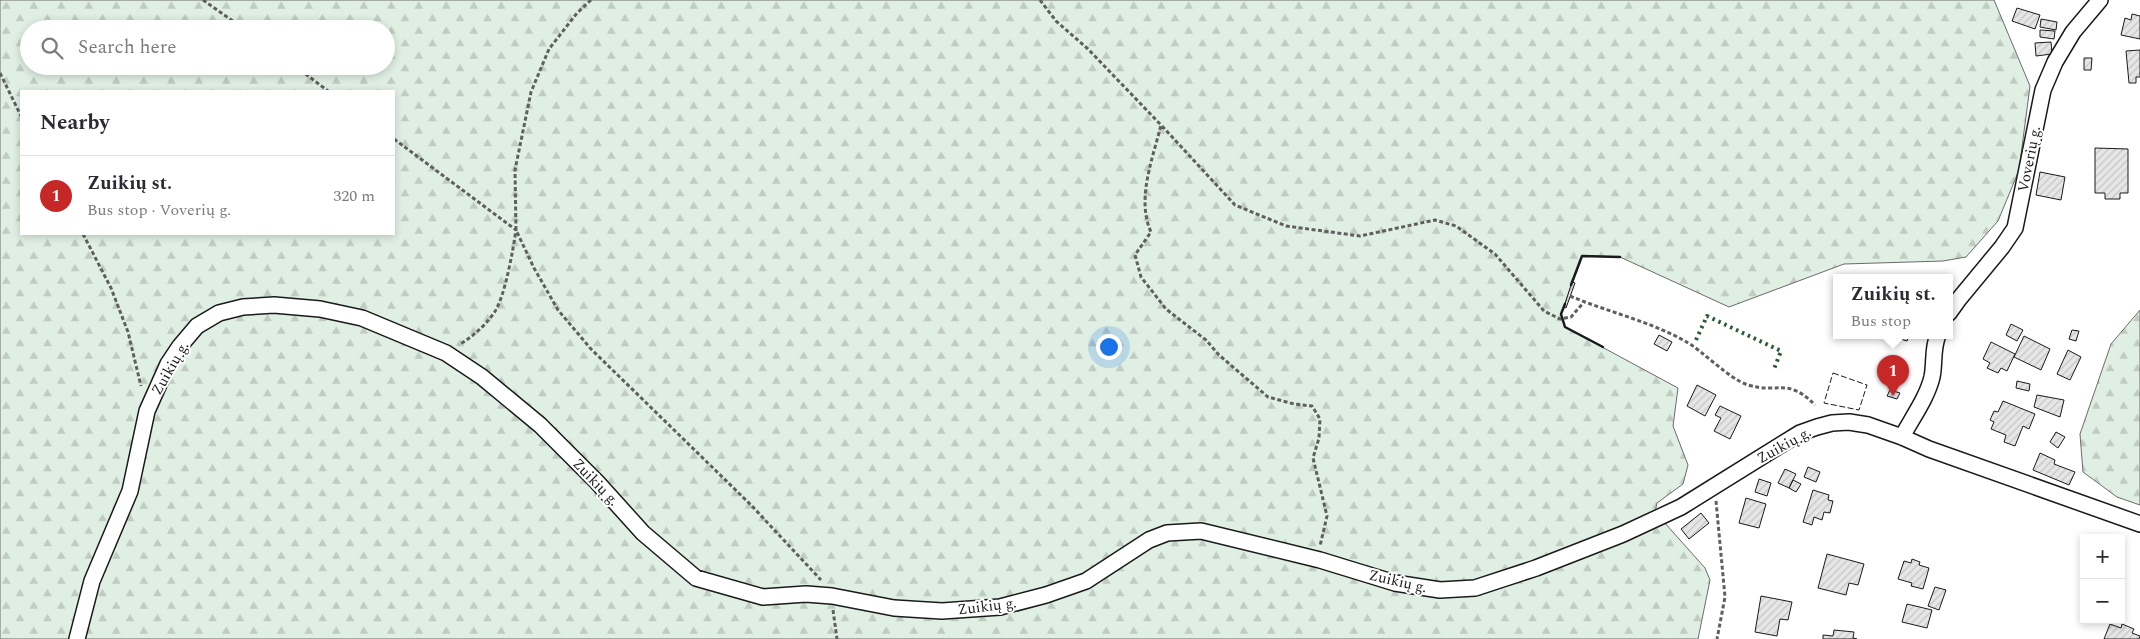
<!DOCTYPE html>
<html lang="en">
<head>
<meta charset="utf-8">
<style>
	:root { --surface:#fff; --page:#f2f2f3; --text:#2b2b33; --muted:#7c7c81; --line:#e1e1e2; --accent:#c62828 }
	body { margin:0; font-family:Spectral,serif; background:var(--page); color:var(--text) }
	.controls { position:absolute; right:15px; bottom:15px; display:grid; overflow:hidden; border-radius:0px; box-shadow:0 2px 8px #0003 }
	.controls button { width:45px; height:45px; display:grid; place-items:center; padding:0; border:0; border-bottom:1px solid var(--line); background:var(--surface); color:var(--text); font:25px sans-serif }
	.you { position:absolute; left:1108px; top:346px; width:18px; height:18px; margin:-12px; border:4px solid #fff; border-radius:50%; background:#1a73e8; box-shadow:0 0 0 8px #1a73e833 }
	.badge { display:grid; place-items:center; width:32px; height:32px; border-radius:50%; background:var(--accent); color:#fff; font-size:16px; font-weight:700 }
	.pin { position:absolute; translate:-50% -41px; filter:drop-shadow(0 1px 2px #0008) }
	.pin::after { content:''; position:absolute; top:26px; width:18px; height:15px; background:inherit; clip-path:polygon(0 0,100% 0,50% 100%) }
	.popup { position:absolute; left:1833px; top:274px; width:120px; height:65px; box-sizing:border-box; display:grid; place-content:center; border-radius:0px; background:var(--surface); filter:drop-shadow(0 1px 4px #0005); font-size:16px; white-space:nowrap; color:var(--muted) }
	.popup b { font-size:19px; color:var(--text) }
	.popup::after { content:''; position:absolute; left:50%; top:100%; margin-left:-10px; border:10px solid transparent; border-top-color:var(--surface) }
	.list { margin:0; padding:0; list-style:none }
	h2 { display:flex; justify-content:space-between; align-items:center; height:65px; margin:0; padding:0 20px; font-size:21px }
	h2 small { font-size:16px; font-weight:400; color:var(--muted) }
	.list li { display:grid; grid-template-columns:32px 1fr auto; gap:15px; align-items:center; box-sizing:border-box; height:80px; padding:0 20px; border-top:1px solid var(--line) }
	.list b { display:block; font-size:19px; white-space:nowrap }
	.list p { margin:0; font-size:16px; white-space:nowrap; color:var(--muted) }
	.list em { font-size:16px; font-style:normal; color:var(--muted) }
	.icon { flex:none; width:28px; height:28px; fill:none; stroke:currentColor; stroke-width:2; stroke-linecap:round; stroke-linejoin:round }
	.map { position:relative; flex:none; width:2140px; height:639px; overflow:hidden }
	.search { position:absolute; background:var(--surface); box-shadow:0 2px 8px #0003; left:20px; top:20px; width:375px; height:55px; display:flex; align-items:center; gap:12px; box-sizing:border-box; padding:0 18px; border-radius:28px; color:var(--muted); font-size:19px }
	.panel { position:absolute; background:var(--surface); box-shadow:0 2px 8px #0003; left:20px; top:90px; width:375px; height:145px; border-radius:0px }
	.map>svg:first-child { display:block }
</style>
</head>
<body>
<div class="map">
<svg width="2140" height="639" viewBox="0 0 2140 639">
	<defs>
		<pattern id="forest-firs" width="22" height="20" patternUnits="userSpaceOnUse" patternTransform="scale(1.25)"><rect width="22" height="20" fill="#e0efe3"/><path d="M5 1l3.5 6h-7zM16 11l3.5 6h-7z" fill="#c0ccc2"/></pattern>
		<pattern id="building-hatch" width="6" height="6" patternUnits="userSpaceOnUse" patternTransform="scale(1.25)"><rect width="6" height="6" fill="#e6e6e6"/><path d="M-1 1l2-2M0 6l6-6M5 7l2-2" fill="none" stroke="#c5c5c5"/></pattern>
	</defs>
	<rect width="100%" height="100%" fill="#fff"/>
	<path fill="url(#forest-firs)" stroke="#6a6a6a" fill-rule="evenodd" d="M0 0H1994L2030 86 2019 170 1998 221 1966 257 1943 261 1844 264 1729 307 1620 257 1582 256 1561 314 1565 327 1678 388 1673 426 1688 465 1683 484 1657 503 1655 512 1705 568 1710 580 1698 639H0ZM29 29H386V66H29ZM21 91H394V234H21Z
		M2140 310V505L2117 497 2083 472 2080 434 2111 344Z"/>
	<path fill="url(#building-hatch)" stroke="#1a1a1a" d="M2017 8 2040 15 2035 29 2012 21Z
		M2132 14 2140 16V39L2121 35 2125 18 2131 20Z
		M2041 19 2057 22 2056 30 2040 27Z
		M2040 30 2055 31 2054 39 2040 37Z
		M2051 42 2052 54 2036 56 2035 43Z
		M2140 50V77H2136V83H2129L2126 51Z
		M2084 58H2092L2091 70H2084Z
		M2095 148 2128 149V193H2120V199H2105V193H2095Z
		M2040 172 2065 177 2061 200 2036 195Z
		M1572 282 1575 283 1566 308 1564 307Z
		M2011 324 2023 330 2017 341 2006 335Z
		M2072 330 2079 331 2076 341 2069 339Z
		M1659 335 1672 342 1667 351 1654 344Z
		M1888 335H1909L1907 341Z
		M2024 336 2050 349 2041 370 2014 357Z
		M1991 342 2015 354 2007 371 2001 368 1998 373 1987 368 1990 363 1983 359Z
		M2068 350 2081 357 2070 380 2057 374Z
		M2017 381 2030 384 2029 391 2016 388Z
		M1697 385 1716 395 1705 416 1687 406Z
		M1890 390 1900 393 1897 399 1887 396Z
		M2037 395 2064 400 2060 417 2034 407Z
		M2003 401 2035 414 2029 429 2023 426 2015 446 2004 442 2006 435 1991 429 1994 422 1990 420 1994 411 1998 412Z
		M1720 406 1741 416 1730 439 1714 431 1721 418 1715 415Z
		M2056 432 2065 437 2058 448 2050 442Z
		M2040 453 2055 460 2054 464 2075 472 2069 485 2033 470Z
		M1808 467 1820 472 1816 482 1804 477Z
		M1785 469 1796 474 1789 488 1778 483Z
		M1759 479 1771 483 1767 496 1755 492Z
		M1793 480 1801 484 1796 492 1789 488Z
		M1813 490 1829 495 1828 500 1833 501 1830 513 1824 512 1822 520 1814 517 1812 525 1803 522Z
		M1746 498 1766 504 1759 528 1739 523Z
		M1701 513 1709 523 1689 539 1681 529Z
		M1827 554 1864 564 1858 585 1849 583 1846 595 1818 588Z
		M1912 559 1920 562 1919 565 1929 568 1923 589 1911 586 1912 583 1898 579 1904 561 1911 563Z
		M1935 587 1946 590 1939 610 1928 606Z
		M1761 596 1792 602 1788 620 1780 619 1777 636 1755 632Z
		M1907 604 1932 610 1927 628 1902 622Z
		M2110 624 2121 628 2122 624 2134 629 2132 633 2140 636 2139 639H2104Z
		M1834 630 1854 632 1853 638 1857 639H1823V635L1833 636Z"/>
	<g fill="none" stroke-linecap="round" stroke-linejoin="round">
		<defs>
			<path id="minor" d="M1949 313 1959 299 2002 247 2015 228 2043 90 2055 62 2073 32 2100 0
				M1902 437C1912 418 1927 398 1932 377 1935 363 1932 349 1938 335
				M77 639 92 581 130 491 147 411 168 364 180 346 197 326 219 313 243 307 274 305 320 309 362 318 446 353 482 377 540 425 597 482 643 533 696 578 763 597 806 594 832 596 894 608 942 611 1000 607 1046 595 1086 581 1149 540 1167 533 1201 531 1320 560 1395 583 1440 590 1475 588 1536 568 1623 534 1681 507 1800 433 1817 427 1832 423 1849 422 1868 425 1902 437 1929 449 2140 524"/>
		</defs>
		<use href="#minor" stroke="#1a1a1a" stroke-width="18"/>
		<path stroke="#5f5f5f" stroke-width="3" stroke-dasharray="4 2.5" stroke-linecap="butt" d="M203 0 244 29
			M591 0 577 13 549 49 531 92 515 170 516 230 534 268 558 310 591 349 751 505 821 580
			M1040 0 1056 21 1088 49 1161 125C1153 158 1136 199 1151 232L1135 255 1141 277 1166 309 1206 340 1219 355 1268 397 1294 404 1312 406 1320 419 1319 438 1313 458 1327 516 1320 546
			M295 66 328 91
			M0 73 21 116
			M1162 126 1235 205 1286 226 1360 236 1435 220 1456 226 1495 254 1544 311 1560 319 1571 317 1584 302
			M394 139 516 230C513 250 505 297 494 313 484 327 473 336 459 345
			M83 234 111 288 128 332 141 386
			M1570 296C1608 312 1649 321 1685 341 1703 351 1729 379 1748 385 1777 394 1788 377 1815 405
			M1716 501 1725 597 1717 639
			M833 610 837 639"/>
		<use href="#minor" stroke="#fff" stroke-width="15"/>
		<path stroke="#2b5a34" stroke-width="4" stroke-dasharray="2.5 4" stroke-linecap="butt" d="M1696 340 1707 316 1781 351 1774 369"/>
		<path stroke="#1a1a1a" stroke-width="1" stroke-dasharray="6 2.5" stroke-linecap="butt" d="M1833 373 1867 385 1859 410 1824 403Z"/>
		<path stroke="#1a1a1a" stroke-width="2.5" d="M1571 285 1582 256 1620 257
			M1565 304 1561 314 1565 327 1603 347"/>
	</g>
	<g text-anchor="middle" stroke-width="4" stroke-linejoin="round" paint-order="stroke">
		<g font-size="15" fill="#1a1a1a" stroke="#fff">
			<text transform="translate(2029 159) rotate(-79)" y="5">Voverių g.</text>
			<text transform="translate(170 368) rotate(-60)" y="5">Zuikių g.</text>
			<text transform="translate(1784 445) rotate(-29)" y="5">Zuikių g.</text>
			<text transform="translate(596 482) rotate(46)" y="5">Zuikių g.</text>
			<text transform="translate(1398 581) rotate(13)" y="5">Zuikių g.</text>
			<text transform="translate(987 606) rotate(-7)" y="5">Zuikių g.</text>
		</g>
	</g>
</svg>
<div class="controls">
<button>+</button>
<button>−</button>
</div>
<div class="you"></div>
<div class="pin badge" style="left:1893px;top:396px">1</div>
<div class="popup"><b>Zuikių st.</b>Bus stop</div>
<div class="search"><svg class="icon" aria-label="search" viewBox="0 0 24 24"><circle cx="10" cy="10" r="6"/><path d="M15 15l6 6"/></svg>Search here</div>
<section class="panel">
<h2>Nearby<small></small></h2>
<ul class="list">
<li><span class="badge">1</span><div><b>Zuikių st.</b><p>Bus stop · Voverių g.</p></div><em>320 m</em></li>
</ul>
</section>
</div>
</body>
</html>
